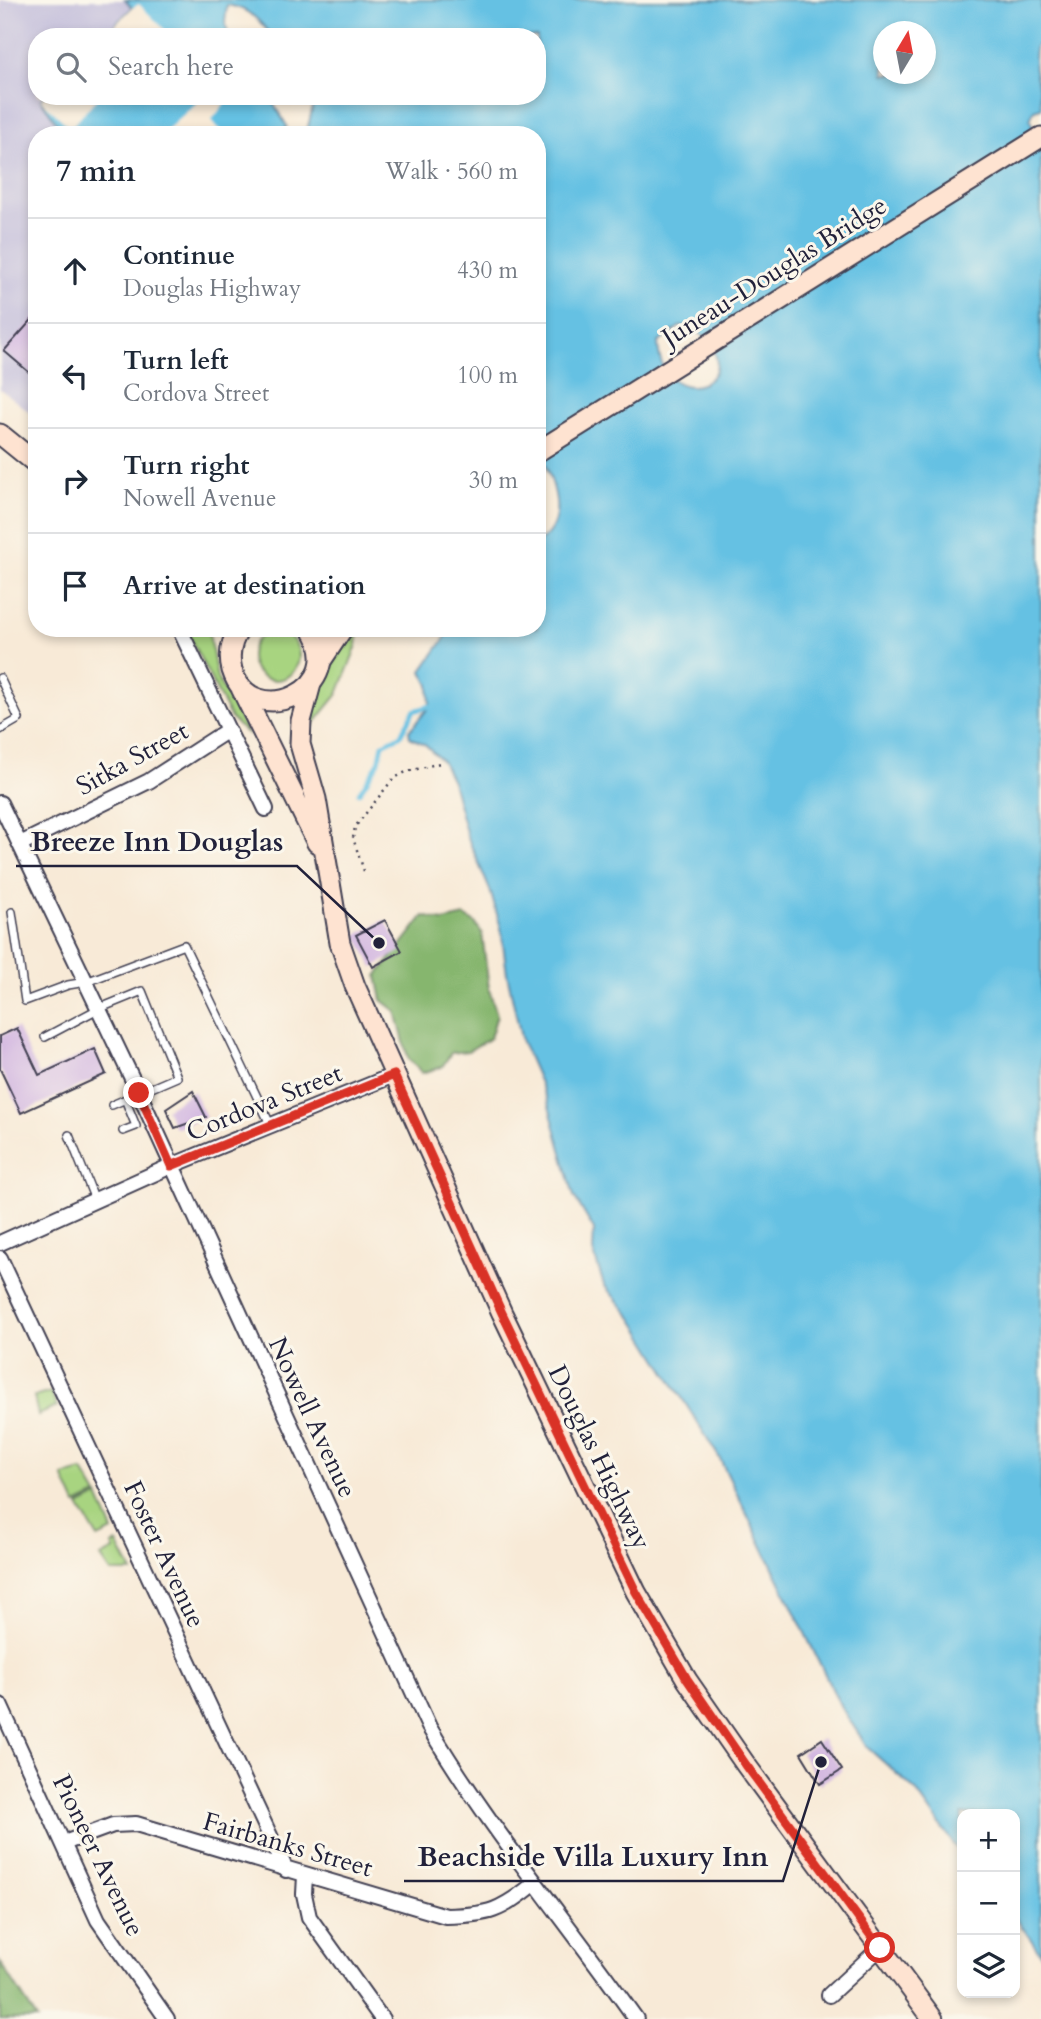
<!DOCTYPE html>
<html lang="en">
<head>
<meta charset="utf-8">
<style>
	:root { --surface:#fff; --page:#f2f2f3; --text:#1f2937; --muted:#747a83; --line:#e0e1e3 }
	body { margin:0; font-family:Cardo,serif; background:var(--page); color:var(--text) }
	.controls { position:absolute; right:21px; bottom:21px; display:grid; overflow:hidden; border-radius:14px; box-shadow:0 4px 10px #0003 }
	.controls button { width:63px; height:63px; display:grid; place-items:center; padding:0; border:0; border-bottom:2px solid var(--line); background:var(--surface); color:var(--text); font:35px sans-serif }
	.compass { position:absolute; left:873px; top:21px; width:63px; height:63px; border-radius:50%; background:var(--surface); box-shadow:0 4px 10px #0003; rotate:10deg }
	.stop { position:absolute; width:21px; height:21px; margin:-16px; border:5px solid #d93025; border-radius:50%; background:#fff }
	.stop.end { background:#d93025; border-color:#fff; box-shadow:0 2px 7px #0008 }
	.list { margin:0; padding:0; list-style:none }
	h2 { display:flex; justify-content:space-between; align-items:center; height:91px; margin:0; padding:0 28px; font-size:30px }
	h2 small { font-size:23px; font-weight:400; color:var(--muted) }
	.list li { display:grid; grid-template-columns:46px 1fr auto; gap:21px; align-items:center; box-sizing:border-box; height:105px; padding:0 28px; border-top:2px solid var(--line) }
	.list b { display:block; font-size:26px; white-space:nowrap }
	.list p { margin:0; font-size:23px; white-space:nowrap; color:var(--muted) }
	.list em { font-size:23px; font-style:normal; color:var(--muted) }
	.icon { flex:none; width:38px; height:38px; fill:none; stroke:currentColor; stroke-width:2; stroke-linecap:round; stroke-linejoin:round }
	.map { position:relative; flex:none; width:1041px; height:2019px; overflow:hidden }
	.search { position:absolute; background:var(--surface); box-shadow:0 4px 10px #0003; left:28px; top:28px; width:518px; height:77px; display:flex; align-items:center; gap:18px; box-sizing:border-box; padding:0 24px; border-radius:28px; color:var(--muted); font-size:26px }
	.panel { position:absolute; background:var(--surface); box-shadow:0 4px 10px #0003; left:28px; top:126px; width:518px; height:511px; border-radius:28px }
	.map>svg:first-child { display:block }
</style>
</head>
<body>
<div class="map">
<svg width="1041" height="2019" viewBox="0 0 1041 2019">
	<rect width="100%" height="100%" fill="#fbf7ec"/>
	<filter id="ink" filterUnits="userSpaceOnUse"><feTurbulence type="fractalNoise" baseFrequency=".0143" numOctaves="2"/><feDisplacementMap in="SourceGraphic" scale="14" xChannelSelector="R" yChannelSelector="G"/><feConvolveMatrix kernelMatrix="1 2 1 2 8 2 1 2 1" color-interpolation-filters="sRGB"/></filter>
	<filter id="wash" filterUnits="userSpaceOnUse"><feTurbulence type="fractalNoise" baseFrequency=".00686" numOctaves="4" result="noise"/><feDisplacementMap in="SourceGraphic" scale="28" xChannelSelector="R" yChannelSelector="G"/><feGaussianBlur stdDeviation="1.57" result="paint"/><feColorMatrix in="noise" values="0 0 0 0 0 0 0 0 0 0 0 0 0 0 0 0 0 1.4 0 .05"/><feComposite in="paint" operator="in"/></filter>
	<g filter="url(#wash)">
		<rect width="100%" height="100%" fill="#f8ead7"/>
		<path fill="#c5c0db" d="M0 0H125L132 8 103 37H37V96H44L41 100 65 135H37V418L0 389Z"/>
		<path fill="#a8d480" stroke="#657b5e" stroke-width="2" d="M185 628H208L217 678 249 735 231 719Z
			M351 628 358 636 357 645 338 694 312 726H305L317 685Z
			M251 656a24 24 0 1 1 48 0a24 24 0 1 1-48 0Z
			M51 1392 57 1407 38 1415 34 1397Z
			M83 1471 97 1495 76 1505 63 1476Z
			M98 1496 113 1531 98 1538 79 1506Z
			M117 1543 132 1572H111L101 1557 114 1550 112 1545Z"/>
		<path fill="#86b66e" stroke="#546c54" stroke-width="2" d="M424 916 443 921 465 916 475 923 482 933 489 989 497 1015 490 1038 468 1051 451 1053 442 1067 422 1073 408 1058 396 1011 382 1000 377 976Z
			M0 1961 37 2019H0Z"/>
		<path fill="#65c1e3" stroke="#44728f" stroke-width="2" fill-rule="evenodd" d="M125 0H1041V43L1036 46C1030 65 1041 87 1041 108L1034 110 1030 120 1041 147V1954L1015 1917V1814H962V1856L916 1791 868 1748 841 1707 719 1457 632 1318 604 1285 593 1251 594 1230 574 1196 547 1099 522 1042 507 974 501 928 490 890 467 836 452 781 442 761 426 745 410 737 409 731 430 706 429 685 422 671 452 628H537V543C574 520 549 475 537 444V135H306L313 106 309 96H537V37H272C260 20 248 8 227 5L225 22 229 37H103L132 8ZM884 32H926V74H884ZM690 325C764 378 662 422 658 343L679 327Z
			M44 96H269L287 126 283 135H65L41 100Z"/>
		<path fill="#f8ead7" d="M139 4 165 30 159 37H103L132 8Z
			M44 96H100L70 128 41 100Z
			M204 96H219L225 103 212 120 220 130 215 135H161Z"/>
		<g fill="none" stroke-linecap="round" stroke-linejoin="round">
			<path stroke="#65c1e3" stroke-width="4.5" d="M359 793 379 762 383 744 400 736 414 711 430 706"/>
		</g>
		<g id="blocks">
			<path fill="#d2b6e0" d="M37 314V379L4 351Z
				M385 920 402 951 373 967 356 935Z
				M17 1028 39 1075 95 1049 106 1074 21 1113 0 1069V1036Z
				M193 1091 206 1117 175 1128 166 1109Z
				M822 1739 842 1770 820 1784 801 1753Z"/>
		</g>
	</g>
	<g filter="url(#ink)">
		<use href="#blocks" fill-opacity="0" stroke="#424052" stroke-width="2"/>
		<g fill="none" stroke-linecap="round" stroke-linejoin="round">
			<defs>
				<path id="service" d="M0 678 19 719 0 730
					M12 912 25 1001 68 985 86 982 184 945 271 1126
					M45 1037 98 1009 142 991 177 1077 112 1105
					M123 1131 136 1126 125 1099
					M69 1135 95 1200"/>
				<path id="minor" d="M179 628 266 809
					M0 803 139 1093 429 1727C490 1830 567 1921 636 2019
					M20 844 149 781 228 730
					M0 1243 171 1166 394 1075
					M0 1258 286 1870
					M0 1705 98 1920 167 2019
					M64 1843 113 1825 136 1824 446 1916C489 1915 501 1911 534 1884
					M305 1875 304 1894 309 1917 382 2019
					M829 1995 880 1948"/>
				<path id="secondary" d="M0 434 37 464
					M537 452 1041 137
					M240 628C231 641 228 655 232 670 252 734 353 688 311 628
					M321 661 343 628
					M311 684 301 721 300 744 316 799 340 943 355 986 502 1313 636 1592 687 1680 746 1765 933 2019
					M241 688 317 843"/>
			</defs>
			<use href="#service" stroke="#424052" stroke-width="10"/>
			<use href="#minor" stroke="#424052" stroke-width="18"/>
			<use href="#secondary" stroke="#424052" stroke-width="23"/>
			<path stroke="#424052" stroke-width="2.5" stroke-dasharray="2 5" stroke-linecap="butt" d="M364 871 353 838 355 827 393 779 406 772 440 763"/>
			<use href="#service" stroke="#fff" stroke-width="7"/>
			<use href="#minor" stroke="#fff" stroke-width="14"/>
			<use href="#secondary" stroke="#fee3d1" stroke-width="19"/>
		</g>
	</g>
	<g fill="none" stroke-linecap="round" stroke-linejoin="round" filter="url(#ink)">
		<path stroke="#d93025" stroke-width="9" d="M139 1093 171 1166 394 1075 502 1313 636 1592 687 1679 746 1765 880 1948"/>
	</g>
	<g text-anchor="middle" stroke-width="6" stroke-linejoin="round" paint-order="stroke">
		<g font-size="26" fill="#22223b" stroke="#fbf7ec">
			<text transform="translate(774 271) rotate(-32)" y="9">Juneau-Douglas Bridge</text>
			<text transform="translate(132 758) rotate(-29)" y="9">Sitka Street</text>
			<text transform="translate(264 1102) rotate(-22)" y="9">Cordova Street</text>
			<text transform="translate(313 1417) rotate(65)" y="9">Nowell Avenue</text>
			<text transform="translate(600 1457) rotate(64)" y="9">Douglas Highway</text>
			<text transform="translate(165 1554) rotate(65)" y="9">Foster Avenue</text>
			<text transform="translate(288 1844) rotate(16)" y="9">Fairbanks Street</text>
			<text transform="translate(99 1855) rotate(64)" y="9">Pioneer Avenue</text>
		</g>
	</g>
	<path fill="none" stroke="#22223b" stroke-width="2.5" d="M379 943L297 866H16M821 1762L783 1881H404"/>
	<g fill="#22223b" stroke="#fbf7ec" stroke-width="2.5">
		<circle cx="379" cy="943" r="7"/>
		<circle cx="821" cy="1762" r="7"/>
	</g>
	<g font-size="28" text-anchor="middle" font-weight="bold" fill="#22223b" stroke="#fbf7ec" stroke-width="6" stroke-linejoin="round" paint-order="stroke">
		<text x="157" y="851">Breeze Inn Douglas</text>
		<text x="593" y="1866">Beachside Villa Luxury Inn</text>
	</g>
</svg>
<div class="controls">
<button>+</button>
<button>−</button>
<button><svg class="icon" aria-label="layers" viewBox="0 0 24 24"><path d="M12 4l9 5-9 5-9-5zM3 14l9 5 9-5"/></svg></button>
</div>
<svg class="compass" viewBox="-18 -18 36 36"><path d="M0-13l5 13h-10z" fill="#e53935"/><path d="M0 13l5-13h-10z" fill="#747a83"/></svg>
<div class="stop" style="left:880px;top:1948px"></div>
<div class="stop end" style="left:139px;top:1093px"></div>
<div class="search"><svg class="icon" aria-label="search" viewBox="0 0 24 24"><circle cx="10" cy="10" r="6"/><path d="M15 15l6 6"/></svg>Search here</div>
<section class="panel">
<h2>7 min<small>Walk · 560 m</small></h2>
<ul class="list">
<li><svg class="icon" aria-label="ahead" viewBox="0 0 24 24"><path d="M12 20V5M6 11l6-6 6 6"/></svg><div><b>Continue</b><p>Douglas Highway</p></div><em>430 m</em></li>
<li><svg class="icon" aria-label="left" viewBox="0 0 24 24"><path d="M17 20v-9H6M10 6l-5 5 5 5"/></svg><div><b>Turn left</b><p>Cordova Street</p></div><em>100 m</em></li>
<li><svg class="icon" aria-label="right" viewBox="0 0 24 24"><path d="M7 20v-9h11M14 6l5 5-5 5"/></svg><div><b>Turn right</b><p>Nowell Avenue</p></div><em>30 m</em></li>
<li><svg class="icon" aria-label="arrive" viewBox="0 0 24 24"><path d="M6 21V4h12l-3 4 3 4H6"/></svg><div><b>Arrive at destination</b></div></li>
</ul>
</section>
</div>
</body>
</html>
